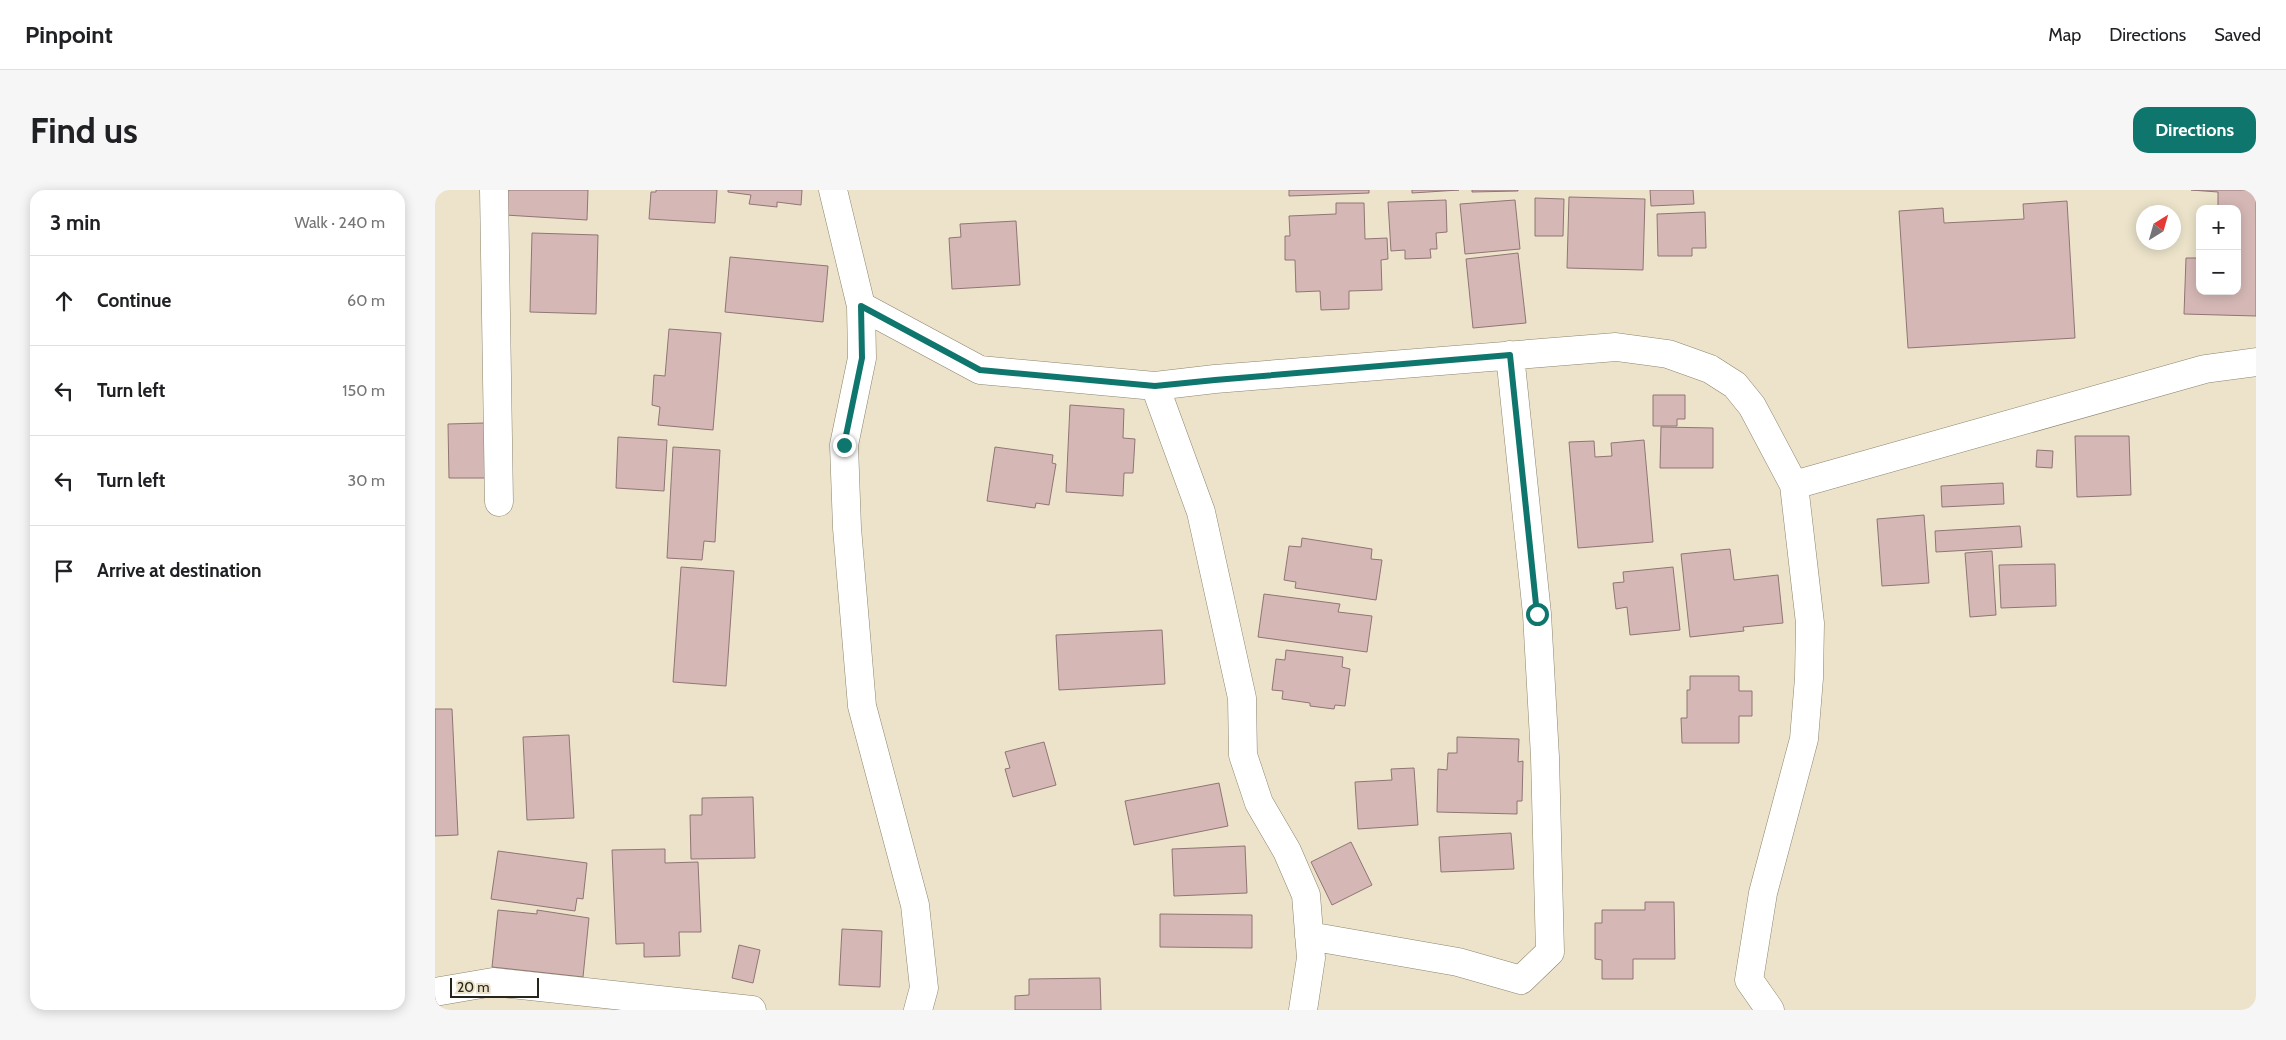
<!DOCTYPE html>
<html lang="en">
<head>
<meta charset="utf-8">
<style>
	:root { --surface:#fff; --page:#f6f6f6; --text:#202124; --muted:#757577; --line:#e0e0e0; --accent:#0f766e }
	body { margin:0; font-family:Cabin,sans-serif; background:var(--page); color:var(--text) }
	.controls { position:absolute; right:15px; top:15px; display:grid; overflow:hidden; border-radius:10px; box-shadow:0 2px 12px #0003 }
	.controls button { width:45px; height:45px; display:grid; place-items:center; padding:0; border:0; border-bottom:1px solid var(--line); background:var(--surface); color:var(--text); font:25px sans-serif }
	.compass { position:absolute; left:1701px; top:15px; width:45px; height:45px; border-radius:50%; background:var(--surface); box-shadow:0 2px 12px #0003; rotate:37deg }
	.scale { position:absolute; left:15px; bottom:12px; width:89px; box-sizing:border-box; padding-left:5px; border:2px solid #27241b; border-top:0; font-size:14px; line-height:18px; white-space:nowrap; color:#27241b; -webkit-text-stroke:4px #ece3ca; paint-order:stroke }
	.stop { position:absolute; width:15px; height:15px; margin:-11px; border:4px solid #0f766e; border-radius:50%; background:#fff }
	.stop.end { background:#0f766e; border-color:#fff; box-shadow:0 1px 5px #0008 }
	.list { margin:0; padding:0; list-style:none }
	h2 { display:flex; justify-content:space-between; align-items:center; height:65px; margin:0; padding:0 20px; font-size:21px }
	h2 small { font-size:16px; font-weight:400; color:var(--muted) }
	.list li { display:grid; grid-template-columns:32px 1fr auto; gap:15px; align-items:center; box-sizing:border-box; height:90px; padding:0 20px; border-top:1px solid var(--line) }
	.list b { display:block; font-size:19px; white-space:nowrap }
	.list em { font-size:16px; font-style:normal; color:var(--muted) }
	.icon { flex:none; width:28px; height:28px; fill:none; stroke:currentColor; stroke-width:2; stroke-linecap:round; stroke-linejoin:round }
	.map { position:relative; flex:none; width:1821px; height:820px; overflow:hidden; border-radius:15px }
	header { display:flex; align-items:center; gap:30px; box-sizing:border-box; height:70px; padding:0 25px; background:var(--surface); border-bottom:1px solid var(--line) }
	header strong { font-size:24px }
	nav { display:flex; gap:28px; margin-inline-start:auto; font-size:18px }
	.intro { display:flex; align-items:center; justify-content:space-between; box-sizing:border-box; height:120px; padding:0 30px }
	h1 { margin:0; font-size:35px }
	.button { padding:12px 22px; border-radius:15px; background:var(--accent); color:#fff; font-size:18px; font-weight:700 }
	main { display:flex; gap:30px; padding:0 30px }
	aside { flex:1; background:var(--surface); border-radius:15px; box-shadow:0 2px 12px #0003 }
	.map>svg:first-child { display:block }
</style>
</head>
<body>
<header>
<strong>Pinpoint</strong>
<nav><a>Map</a><a>Directions</a><a>Saved</a></nav>
</header>
<div class="intro"><h1>Find us</h1><a class="button">Directions</a></div>
<main>
<aside>
<h2>3 min<small>Walk · 240 m</small></h2>
<ul class="list">
<li><svg class="icon" aria-label="ahead" viewBox="0 0 24 24"><path d="M12 20V5M6 11l6-6 6 6"/></svg><div><b>Continue</b></div><em>60 m</em></li>
<li><svg class="icon" aria-label="left" viewBox="0 0 24 24"><path d="M17 20v-9H6M10 6l-5 5 5 5"/></svg><div><b>Turn left</b></div><em>150 m</em></li>
<li><svg class="icon" aria-label="left" viewBox="0 0 24 24"><path d="M17 20v-9H6M10 6l-5 5 5 5"/></svg><div><b>Turn left</b></div><em>30 m</em></li>
<li><svg class="icon" aria-label="arrive" viewBox="0 0 24 24"><path d="M6 21V4h12l-3 4 3 4H6"/></svg><div><b>Arrive at destination</b></div></li>
</ul>
</aside>
<div class="map">
<svg width="1821" height="820" viewBox="0 0 1821 820">
	<rect width="100%" height="100%" fill="#ece3ca"/>
	<path fill="#d5b8b6" stroke="#907574" d="M71 0H153L152 30 70 25Z
		M221 0H282L280 33 214 29 216 2H221Z
		M293 0H367L366 15 342 12V17L314 14 316 5 293 2Z
		M854 0H934V3L854 6Z
		M977 0H1024L977 3Z
		M1037 0H1083V1L1037 2Z
		M1215 0H1258L1259 14 1216 16Z
		M1756 0H1821V126L1749 124 1751 68H1765V101H1802V19H1783V2Z
		M1134 7 1210 9 1208 80 1132 78Z
		M1100 8 1129 9 1128 46H1100Z
		M1011 10 1012 42 1001 43 1002 59H995L996 68 970 69V60L956 61 953 12Z
		M1080 10 1085 59 1030 64 1025 14Z
		M1632 11 1640 148 1473 158 1464 21 1508 18 1509 33 1589 29 1588 14Z
		M901 13H929L930 49 952 48 953 69 946 70 947 100 914 101V119L886 120 885 101 861 102 860 70H850V46H855L854 26 901 24Z
		M1270 22 1271 58H1257V66H1223L1222 24Z
		M581 31 585 95 517 99 514 48 526 47 525 34Z
		M97 43 163 45 161 124 95 122Z
		M1083 63 1091 133 1038 138 1031 69Z
		M295 67 393 76 388 132 290 122Z
		M234 139 286 143 278 240 223 235 225 217 217 215 219 185 230 186Z
		M1218 205H1250V229H1242V236H1218Z
		M635 215 689 219 688 248 700 249 698 283H689L688 306 631 302Z
		M50 233 51 288H14L13 234Z
		M1226 237 1278 238V278H1225Z
		M1640 246H1694L1696 305 1642 307Z
		M183 247 232 250 229 301 181 298Z
		M1209 250 1218 352 1143 358 1134 252 1159 251 1160 267 1177 266 1176 253Z
		M238 257 285 260 280 352 269 351 267 370 232 368Z
		M560 257 618 265 617 273 621 274 614 315 601 313 600 318 552 311Z
		M1602 260 1618 261 1617 278 1601 277Z
		M1568 293 1569 314 1507 317 1506 296Z
		M1489 325 1494 393 1447 396 1442 329Z
		M1585 336 1587 357 1501 362 1500 341Z
		M867 348 937 359 936 369 947 370 941 410 860 398 861 392 849 390 854 356 866 357Z
		M1295 359 1299 390 1343 385 1348 433 1308 437 1309 441 1255 447 1246 364Z
		M1557 361 1561 425 1535 427 1530 363Z
		M1620 374 1621 416 1566 418 1564 375Z
		M246 377 299 381 291 496 238 492Z
		M1238 377 1245 440 1195 445 1192 417 1181 419 1178 393 1189 392 1188 382Z
		M829 404 905 414 903 422 937 426 932 462 823 447Z
		M727 440 730 494 624 500 621 445Z
		M851 460 908 467 907 477 915 479 910 516 900 515 899 519 875 516V513L847 509 848 501 837 500 841 469 850 470Z
		M1255 486H1304V501H1317V526H1304V553H1247L1246 528H1252V500H1255Z
		M0 519H17L23 645 0 646Z
		M134 545 139 628 92 630 88 547Z
		M1022 547 1084 549 1083 572 1088 571 1087 611H1082V624L1002 622 1003 579 1012 580 1013 563H1022Z
		M609 552 621 595 578 607 570 579 575 578 570 562Z
		M979 578 983 635 923 639 920 592 957 590 956 579Z
		M784 593 793 636 699 655 690 611Z
		M318 607 320 668 256 669 255 625H267V608Z
		M1076 643 1079 679 1006 682 1004 647Z
		M916 652 937 695 897 715 876 672Z
		M810 656 812 703 739 706 737 659Z
		M230 659V673L263 672 266 742H244L245 766 209 767V753L181 754 177 660Z
		M63 661 152 673 148 709 142 708 140 721 56 709Z
		M1210 712H1239L1240 769H1198V789H1167V770L1160 769V733H1167V720H1210Z
		M63 720 102 724V720L154 728 148 787 57 777Z
		M725 724 817 725V758L725 757Z
		M407 739 447 741 445 797 404 795Z
		M304 755 325 760 318 793 297 788Z
		M665 788 666 820H580V806L594 805V789Z"/>
	<g fill="none" stroke-linecap="round" stroke-linejoin="round">
		<defs>
			<path id="minor" d="M59 0 64 312
				M398 0 426 116 427 168 409 255 412 338 427 516 480 715 489 798 483 820
				M426 116 545 180 720 196 780 189 1181 157 1233 164 1275 179 1300 195 1317 216 1359 295 1375 433 1374 488 1369 549 1328 703 1314 790 1335 820
				M720 196 766 322 807 508 808 565 824 613 852 661 871 705 876 768 868 820
				M1359 295 1770 179 1821 172
				M874 746 1023 772 1086 790 1115 762 1110 567 1102 424 1075 165
				M0 802 58 792 317 820"/>
		</defs>
		<use href="#minor" stroke="#8c846d" stroke-width="29"/>
		<use href="#minor" stroke="#fff" stroke-width="28"/>
	</g>
	<g fill="none" stroke-linecap="round" stroke-linejoin="round">
		<path stroke="#0f766e" stroke-width="6" d="M409 255 427 168 426 116 545 180 720 196 780 190 1075 165 1102 424"/>
	</g>
</svg>
<div class="controls">
<button>+</button>
<button>−</button>
</div>
<svg class="compass" viewBox="-18 -18 36 36"><path d="M0-13l5 13h-10z" fill="#e53935"/><path d="M0 13l5-13h-10z" fill="#757577"/></svg>
<div class="scale">20 m</div>
<div class="stop" style="left:1102px;top:424px"></div>
<div class="stop end" style="left:409px;top:255px"></div>
</div>
</main>
</body>
</html>
